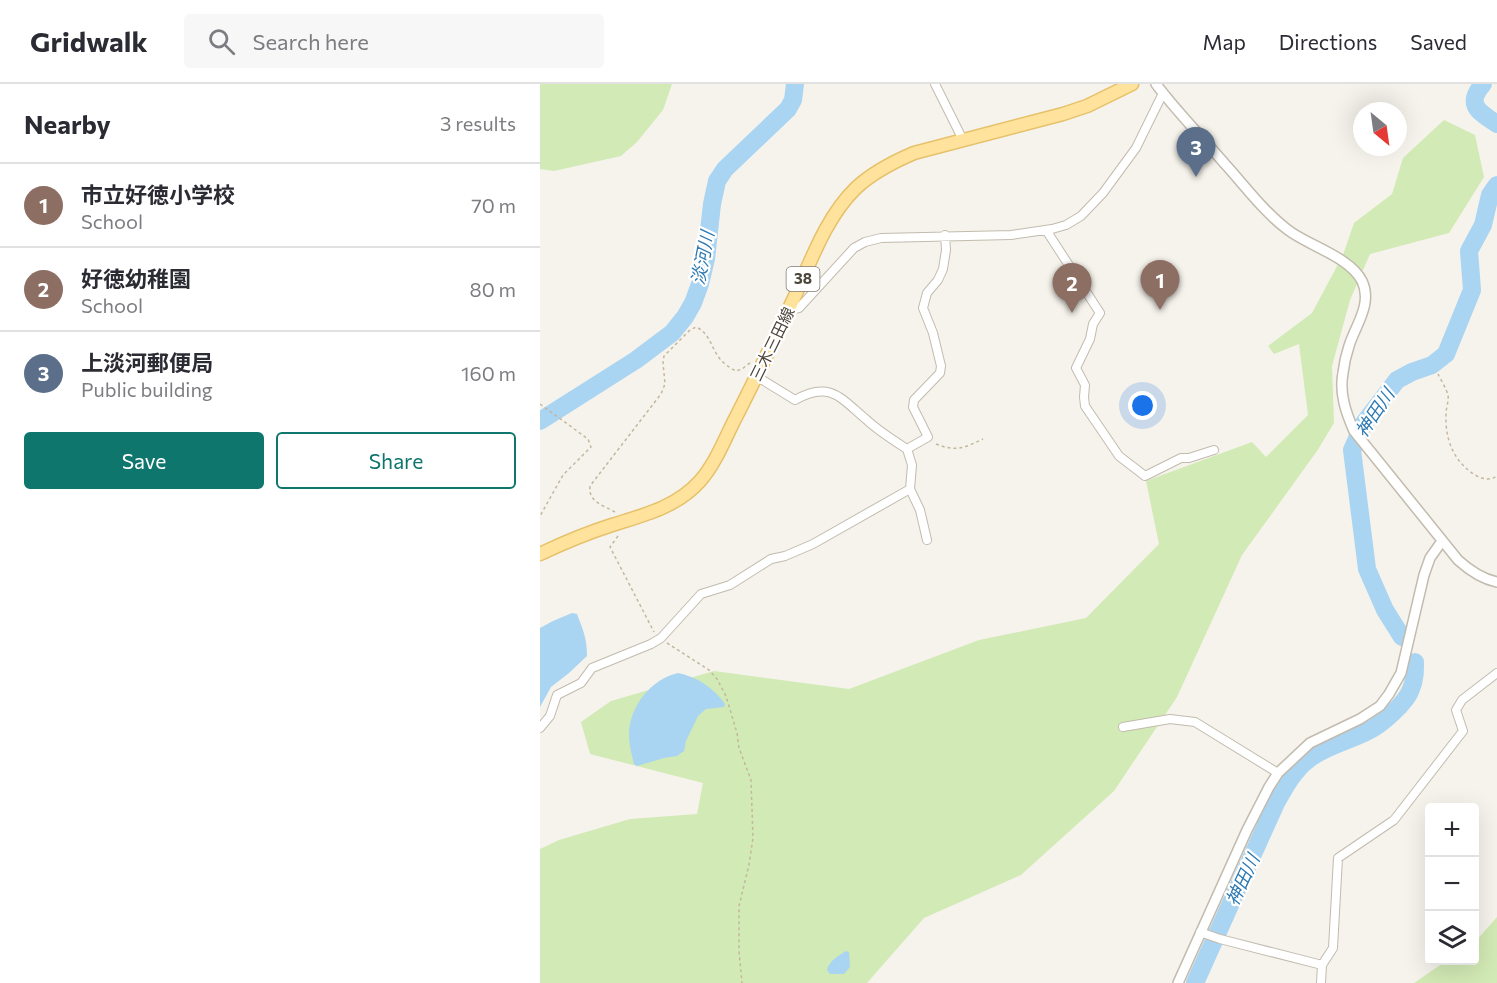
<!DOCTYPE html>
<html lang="en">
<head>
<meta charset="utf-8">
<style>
	:root { --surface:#fff; --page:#f7f7f7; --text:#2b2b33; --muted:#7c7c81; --line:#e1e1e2; --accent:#0f766e }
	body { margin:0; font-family:Commissioner,"Noto Sans JP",sans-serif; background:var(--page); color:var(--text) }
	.controls { position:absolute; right:18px; bottom:18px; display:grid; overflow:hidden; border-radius:6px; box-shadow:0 6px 24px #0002 }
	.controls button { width:54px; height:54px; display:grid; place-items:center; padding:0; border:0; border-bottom:2px solid var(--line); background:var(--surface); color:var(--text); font:30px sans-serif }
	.compass { position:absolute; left:813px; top:18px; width:54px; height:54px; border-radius:50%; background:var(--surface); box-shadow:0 6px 24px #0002; rotate:151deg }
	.you { position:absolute; left:603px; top:322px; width:21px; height:21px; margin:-15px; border:4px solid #fff; border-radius:50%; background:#1a73e8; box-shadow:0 0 0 9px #1a73e833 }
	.badge { display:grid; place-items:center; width:39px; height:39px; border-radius:50%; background:var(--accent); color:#fff; font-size:20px; font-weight:700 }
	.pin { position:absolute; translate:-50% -50px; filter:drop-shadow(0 2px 3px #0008) }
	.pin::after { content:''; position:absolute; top:32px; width:21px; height:18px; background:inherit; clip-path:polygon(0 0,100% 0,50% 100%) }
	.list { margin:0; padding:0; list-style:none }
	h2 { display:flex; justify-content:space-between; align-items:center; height:78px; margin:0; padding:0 24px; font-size:26px }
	h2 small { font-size:20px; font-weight:400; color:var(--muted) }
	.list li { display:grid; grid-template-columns:39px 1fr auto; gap:18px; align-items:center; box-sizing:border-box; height:84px; padding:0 24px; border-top:2px solid var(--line) }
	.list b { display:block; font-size:22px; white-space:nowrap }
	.list p { margin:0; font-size:20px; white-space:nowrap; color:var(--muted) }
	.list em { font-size:20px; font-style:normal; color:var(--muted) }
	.actions { display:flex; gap:12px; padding:18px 24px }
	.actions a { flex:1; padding:14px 0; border:2px solid var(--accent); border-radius:6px; text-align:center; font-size:21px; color:var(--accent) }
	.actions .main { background:var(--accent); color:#fff }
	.icon { flex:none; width:33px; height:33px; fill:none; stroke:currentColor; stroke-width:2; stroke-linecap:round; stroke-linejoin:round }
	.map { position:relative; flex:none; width:957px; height:899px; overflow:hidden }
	header { display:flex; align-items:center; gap:36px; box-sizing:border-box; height:84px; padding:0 30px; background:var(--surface); border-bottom:2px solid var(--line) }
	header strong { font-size:28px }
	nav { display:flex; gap:33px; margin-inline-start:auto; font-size:21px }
	.search { width:420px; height:54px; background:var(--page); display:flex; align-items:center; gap:15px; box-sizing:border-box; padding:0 21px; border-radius:6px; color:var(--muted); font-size:22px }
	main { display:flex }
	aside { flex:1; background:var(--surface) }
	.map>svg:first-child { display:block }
</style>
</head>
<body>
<header>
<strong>Gridwalk</strong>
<div class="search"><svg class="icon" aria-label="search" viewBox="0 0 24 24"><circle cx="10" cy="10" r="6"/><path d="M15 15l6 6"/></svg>Search here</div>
<nav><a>Map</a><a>Directions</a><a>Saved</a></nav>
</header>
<main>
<aside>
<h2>Nearby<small>3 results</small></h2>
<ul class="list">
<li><span class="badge" style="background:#8d6e63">1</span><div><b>市立好徳小学校</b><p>School</p></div><em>70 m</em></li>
<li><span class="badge" style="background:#8d6e63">2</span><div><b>好徳幼稚園</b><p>School</p></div><em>80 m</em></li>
<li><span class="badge" style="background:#5c6f8a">3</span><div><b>上淡河郵便局</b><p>Public building</p></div><em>160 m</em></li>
</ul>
<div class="actions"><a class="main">Save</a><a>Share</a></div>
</aside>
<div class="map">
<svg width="957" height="899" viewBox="0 0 957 899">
	<rect width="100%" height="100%" fill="#f6f3ec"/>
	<path fill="#d2eab5" d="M0 0H132L123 26 97 58 81 72 14 87 0 85Z
		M904 36 935 51 944 93 909 149 830 170 810 216 792 282 794 339 777 367 702 471 637 613 574 707 481 791 384 834 327 899H0V765L19 756 90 735 157 730 163 699 50 670 41 638 71 617 174 587 309 605 439 556 546 534 619 460 606 397 712 358 726 373 768 331 759 260 734 270 728 262 772 229 803 171 814 139 852 110 863 74Z
		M957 833V899H874L906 877 934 876 935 858Z"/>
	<path fill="#a9d4f2" d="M32 529 37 530C43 546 47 554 47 572L29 589 11 603 0 623V544L13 537Z
		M138 589C157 593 174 604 185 620L184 623 166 625 158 632 146 657 144 667 137 672 124 674 97 682 94 680C92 671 89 661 89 651 89 623 111 595 138 589Z
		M306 867 309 868 310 883 304 890H290L287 886C289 877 298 872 306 867Z"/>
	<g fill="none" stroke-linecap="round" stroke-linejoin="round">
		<path stroke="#a9d4f2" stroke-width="18" d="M943 0C925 21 939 28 957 40
			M0 337 96 276 132 249 145 233 153 219 160 200 166 175 172 120 177 97 185 85 248 25 253 16 255 0
			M862 553 845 526 827 485 812 366 824 339 857 296 872 288 892 281 906 270 932 206 929 167 943 141 950 111 957 101
			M655 899 736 719C745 703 754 686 769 675 787 661 809 657 828 647 841 641 867 618 871 605 875 596 875 587 875 578"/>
		<defs>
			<path id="minor" d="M395 0 423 56
				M506 146 560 229 553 240 550 255 536 284 545 301 544 313 545 322 579 372 605 392 641 374H649L674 366
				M249 226 259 224 314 164 325 158 341 154 471 151 512 145 526 141 541 132 563 109 596 64 623 9
				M216 292 255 316C291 295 302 316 328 337 340 348 353 356 367 365
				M387 456 380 426 370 405 372 381 367 365 388 353 373 323 374 316 400 289 401 282 393 249 383 224 387 209 398 196 403 185 406 166 405 151
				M583 643 630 635 655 638 738 689
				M0 644 10 632 17 611 41 599 52 584 111 560 121 554 161 510 190 501 231 475 245 472 273 460 370 405
				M660 848 680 855 782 881
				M781 899 782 881 793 864 798 774 854 736 923 647 916 626 922 616 957 589"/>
			<path id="tertiary" d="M616 0C637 28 662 53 685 80 705 102 724 128 748 146 769 162 810 173 822 197 833 220 815 242 809 262 806 271 804 280 803 289 799 309 806 329 814 347L918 476C929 486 942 495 957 498
				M638 899 707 746 729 703 738 689 770 659 820 635 840 622 849 610 861 589 884 491 890 474 902 457"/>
			<path id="primary" d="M0 470C23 459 47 449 72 441 104 431 137 423 160 397 176 379 185 354 196 333 216 294 235 254 254 214 271 177 286 133 316 104 333 88 353 78 374 69L523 30 547 22 592 0"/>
		</defs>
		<use href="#minor" stroke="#c2bbae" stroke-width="10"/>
		<use href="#tertiary" stroke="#c2bbae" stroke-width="12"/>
		<use href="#primary" stroke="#e6c16a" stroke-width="15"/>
		<path stroke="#c4b79f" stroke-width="1.5" stroke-dasharray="3 3" stroke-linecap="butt" d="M898 290C901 296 906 304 908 311 909 317 906 324 906 330 905 355 913 377 935 391 943 395 949 397 957 392
			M0 320 48 355 51 363 23 391 0 432
			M396 360C416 368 424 364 443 355
			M75 428C63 421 48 418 50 402L121 310 125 300 123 279 124 272 150 246 156 243C170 249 171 264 180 275 184 280 190 284 196 287L202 285 211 278
			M78 452 70 463 114 548
			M127 559 169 586 177 595 186 612 197 649 199 664 211 696 213 754 209 781 199 822V867L202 899"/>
		<use href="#minor" stroke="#fff" stroke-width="8"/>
		<use href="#tertiary" stroke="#fff" stroke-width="9"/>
		<use href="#primary" stroke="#ffe39c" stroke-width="12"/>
	</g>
	<g text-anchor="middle" stroke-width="4.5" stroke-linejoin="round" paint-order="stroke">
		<rect fill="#fff" stroke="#817c74" stroke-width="1.5" x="246.5" y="183" width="33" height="24" rx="4.5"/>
		<g font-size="15" font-weight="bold" fill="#4b4439">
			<text x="263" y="200">38</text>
		</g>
		<g font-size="16" fill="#4b4439" stroke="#fff">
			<text transform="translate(232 260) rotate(-64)" y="6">三木三田線</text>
		</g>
		<g font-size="18" font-style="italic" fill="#2e7ab2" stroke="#fff">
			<text transform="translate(163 174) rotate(-79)" y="6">淡河川</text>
			<text transform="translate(835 329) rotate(-56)" y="6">神田川</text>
			<text transform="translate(703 796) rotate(-65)" y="6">神田川</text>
		</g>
	</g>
</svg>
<div class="controls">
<button>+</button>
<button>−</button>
<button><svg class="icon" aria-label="layers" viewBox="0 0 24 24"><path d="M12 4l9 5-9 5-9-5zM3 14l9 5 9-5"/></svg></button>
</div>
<svg class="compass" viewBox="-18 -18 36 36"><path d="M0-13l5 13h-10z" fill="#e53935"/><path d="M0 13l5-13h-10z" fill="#7c7c81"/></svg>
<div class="you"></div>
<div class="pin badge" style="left:620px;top:226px;background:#8d6e63">1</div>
<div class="pin badge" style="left:532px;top:229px;background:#8d6e63">2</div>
<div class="pin badge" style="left:656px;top:93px;background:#5c6f8a">3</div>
</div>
</main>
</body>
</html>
